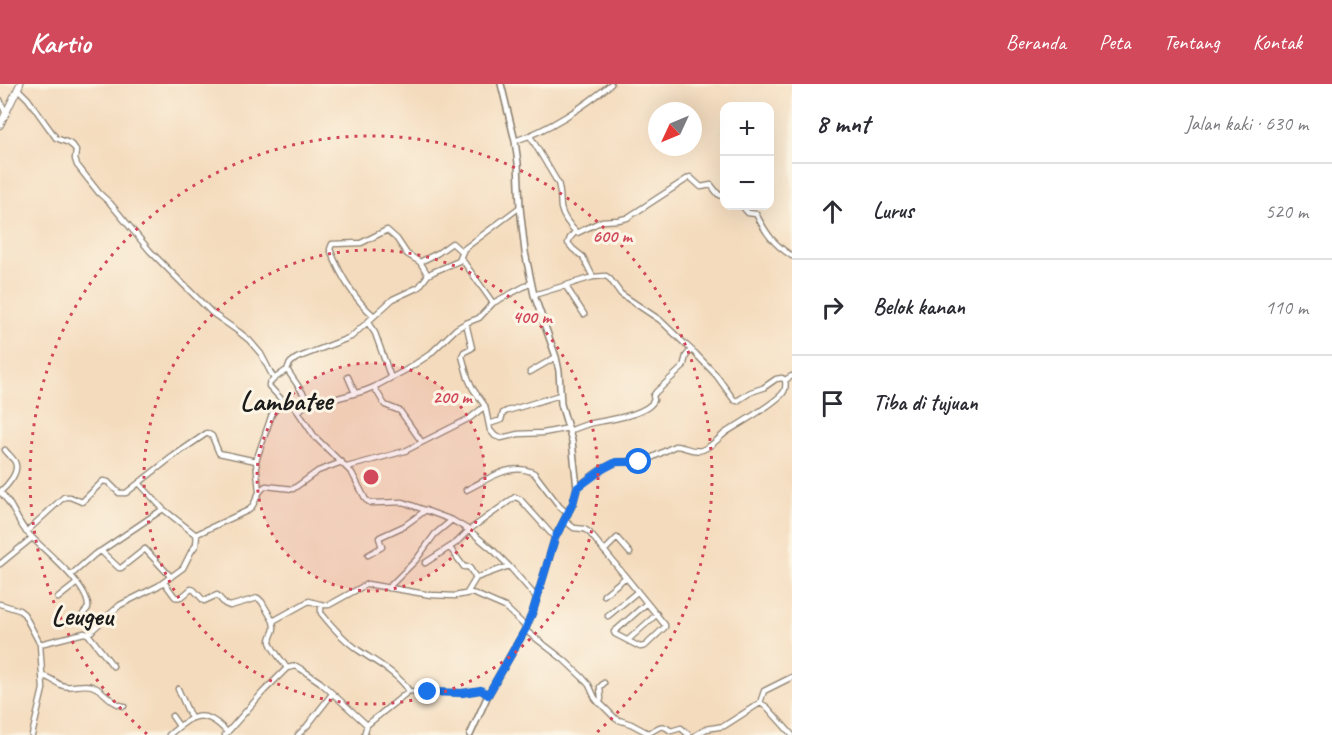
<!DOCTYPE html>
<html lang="id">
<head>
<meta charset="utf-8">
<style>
	:root { --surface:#fff; --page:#f2f2f3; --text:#2b2b33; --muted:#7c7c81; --line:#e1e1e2; --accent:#d1495b }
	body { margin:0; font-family:Caveat,sans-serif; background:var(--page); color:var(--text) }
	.controls { position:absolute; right:18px; top:18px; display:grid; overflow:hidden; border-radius:12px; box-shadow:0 6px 24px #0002 }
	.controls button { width:54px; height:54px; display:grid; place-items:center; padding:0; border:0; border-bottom:2px solid var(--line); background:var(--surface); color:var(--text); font:30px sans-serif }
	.compass { position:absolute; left:648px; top:18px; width:54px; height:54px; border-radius:50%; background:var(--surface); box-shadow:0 6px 24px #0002; rotate:226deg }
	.stop { position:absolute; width:18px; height:18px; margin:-14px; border:4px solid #1a73e8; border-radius:50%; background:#fff }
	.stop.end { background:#1a73e8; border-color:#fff; box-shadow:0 2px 6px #0008 }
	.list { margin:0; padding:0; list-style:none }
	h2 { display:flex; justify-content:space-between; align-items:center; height:78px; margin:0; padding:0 24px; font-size:26px }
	h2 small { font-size:20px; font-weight:400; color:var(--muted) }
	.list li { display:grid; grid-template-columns:39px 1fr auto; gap:18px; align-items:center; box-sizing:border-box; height:96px; padding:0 24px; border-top:2px solid var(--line) }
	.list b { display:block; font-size:22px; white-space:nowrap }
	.list em { font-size:20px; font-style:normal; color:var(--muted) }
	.icon { flex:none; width:33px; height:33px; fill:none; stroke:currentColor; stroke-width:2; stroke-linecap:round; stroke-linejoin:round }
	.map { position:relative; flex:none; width:792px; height:651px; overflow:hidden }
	header { display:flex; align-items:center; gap:36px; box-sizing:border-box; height:84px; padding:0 30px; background:var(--accent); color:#fff }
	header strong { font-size:28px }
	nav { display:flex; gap:33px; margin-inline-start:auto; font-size:21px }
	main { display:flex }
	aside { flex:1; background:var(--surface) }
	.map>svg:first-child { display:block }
</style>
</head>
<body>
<header>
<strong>Kartio</strong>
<nav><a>Beranda</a><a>Peta</a><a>Tentang</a><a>Kontak</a></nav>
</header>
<main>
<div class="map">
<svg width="792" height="651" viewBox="0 0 792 651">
	<rect width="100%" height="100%" fill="#fcf5e5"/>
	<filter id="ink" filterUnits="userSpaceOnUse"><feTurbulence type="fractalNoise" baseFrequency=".0167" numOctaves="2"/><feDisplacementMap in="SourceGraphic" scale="12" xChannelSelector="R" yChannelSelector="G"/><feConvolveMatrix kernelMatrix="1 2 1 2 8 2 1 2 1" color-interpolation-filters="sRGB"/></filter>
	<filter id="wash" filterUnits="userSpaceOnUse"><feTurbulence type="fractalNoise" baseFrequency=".008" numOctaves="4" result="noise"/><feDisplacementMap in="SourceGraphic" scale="24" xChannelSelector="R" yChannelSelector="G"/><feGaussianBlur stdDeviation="1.35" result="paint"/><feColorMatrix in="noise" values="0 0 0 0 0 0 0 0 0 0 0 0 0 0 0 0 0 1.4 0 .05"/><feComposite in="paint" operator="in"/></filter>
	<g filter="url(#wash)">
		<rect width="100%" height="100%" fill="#f4dbbd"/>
	</g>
	<g filter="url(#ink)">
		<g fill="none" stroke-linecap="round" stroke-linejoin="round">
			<defs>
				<path id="minor" d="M18 5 28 15 56 54 69 59 74 63 76 67 75 75 77 81 99 109 110 119 150 167 212 229 239 248 249 256 261 270 274 295 269 300V302L282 316 292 320 298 328 315 353 352 389 366 416 371 419H375L403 418 452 436 469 446 494 467 509 482 537 514
					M0 16 6 30
					M530 52 558 99C561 108 560 115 561 124 563 133 571 143 577 149L602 137 618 136 627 134 690 93 701 103 711 101 718 110 722 112 724 111
					M515 57C548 46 584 23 611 0
					M742 122 748 129 756 130C766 149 773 160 792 172
					M575 148 570 154 568 159 573 165 583 173 593 193
					M461 174 493 219
					M420 178 438 169 452 159 462 168
					M565 201 584 230
					M534 211 593 193 606 192 610 195 621 210 660 236 685 260 695 269 716 291 734 316 737 317 751 308 763 304 776 295 782 294 785 296
					M374 232C353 214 340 191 330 165L332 160 361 159 387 146 397 155 407 170 420 178 428 191
					M368 239 375 249 391 294
					M466 239 472 264 464 268 462 272 468 294 473 305 485 322 490 346 495 352 501 354 518 350 543 349 569 344
					M287 287C288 280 291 278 297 274L351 253 393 215 419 203 428 191 433 188 459 177 464 165 520 123
					M530 288 556 273
					M348 293 355 309
					M274 295 285 287H288L309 318
					M374 303 385 321 400 327 421 357
					M298 328 309 318 338 314 364 307 374 303 406 286 429 271 456 245 466 239 479 234 493 219 531 199
					M489 340 501 336 503 329 507 327 560 311
					M570 347C576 344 582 342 588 340 604 336 647 332 654 316L653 312 656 308 683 283 686 272 691 266
					M347 383 405 367 470 334 485 322
					M139 399 163 425 196 451
					M577 404C588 395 601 383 615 379 624 376 635 379 645 377L675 362C685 362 692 369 702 366 711 363 718 355 725 349 740 339 772 322 783 309 786 305 786 301 785 296L792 292
					M466 406C487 396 511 377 534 389L560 423 568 430
					M259 407 256 377 272 330 284 317
					M0 408C11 417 16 435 25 446 40 464 90 501 88 524L83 530V532L92 547
					M0 408C7 402 20 388 15 378 13 374 8 370 5 366
					M564 436 574 444 584 445 589 448 665 541V543L645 562 640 563 615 550 614 548 647 519
					M26 448 64 413H70L82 418 103 397 108 398 119 409H126L172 373 207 349 212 352 219 369 256 377
					M450 464 464 483H469L476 494 509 482
					M101 467 119 484H121L145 465 171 493
					M604 467 617 454 630 469
					M368 471 382 463 379 454 380 453 404 442 426 426
					M425 479 456 459 469 446 515 413 520 415 555 454
					M0 480 32 454
					M71 491 95 470 101 467 163 425
					M164 498 175 513C182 515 186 509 191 505L194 506 204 517 217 511 225 520 230 522 258 514 262 518 273 537
					M388 504 416 476 435 450 452 436
					M467 509 476 494
					M604 511 626 493
					M58 514 77 499
					M0 520 19 526 24 530 40 560 43 605 32 651
					M321 520V529C332 543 343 555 358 566 374 577 399 590 409 607
					M608 532 637 508
					M525 546 564 576 582 593 589 601 595 614 599 619
					M88 550 120 521 158 502 183 484 191 468 196 461 197 450 249 426C257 419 256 407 266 402L293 405 318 387 342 378
					M628 556 657 530
					M40 560 84 549 88 550 113 582
					M42 592C51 593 56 600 64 602 73 604 83 599 92 602 105 606 110 620 124 622
					M178 605 191 634
					M599 619 601 615 600 603 604 599
					M760 619 764 607 792 593
					M601 620 616 635 631 640 648 649C659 646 659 637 671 647L681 644 689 651
					M172 632 179 642
					M367 641 409 607 462 609 481 606 488 611
					M169 651C192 631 204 623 227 648
					M225 651 263 608 287 584
					M298 651 307 642 332 610
					M364 651 367 641 320 598 301 585 296 582 287 584C283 578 270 563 270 557 271 548 276 549 273 537L309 517 323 521H329L367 500 431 511 455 512 470 509 475 510 505 523 526 543
					M696 651 706 645 724 642 760 619 767 623 792 651"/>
				<path id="tertiary" d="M470 651 488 611 525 546 533 527 555 454 573 419 577 404 572 357 561 320 559 287 556 273 534 211 529 187 525 168 520 123 518 79 515 57 501 0"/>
				<path id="secondary" d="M0 41 20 0"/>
			</defs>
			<use href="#minor" stroke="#887c6c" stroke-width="7"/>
			<use href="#tertiary" stroke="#887c6c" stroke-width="8"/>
			<use href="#secondary" stroke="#887c6c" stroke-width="8"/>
			<use href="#minor" stroke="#fff" stroke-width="4.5"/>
			<use href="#tertiary" stroke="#fff" stroke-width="5"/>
			<use href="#secondary" stroke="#fff" stroke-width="6"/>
		</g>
	</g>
	<g fill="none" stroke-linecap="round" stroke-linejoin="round" filter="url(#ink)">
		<path stroke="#1a73e8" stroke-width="8" d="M428 608 462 609 481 606 488 611 525 546 533 527 555 454 573 419 577 404 603 385 616 378H639"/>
	</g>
	<circle cx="371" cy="393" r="114" fill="#d1495b" fill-opacity=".12"/>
	<g fill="none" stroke="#d1495b" stroke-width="3" stroke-dasharray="3 6">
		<circle cx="371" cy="393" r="114"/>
		<circle cx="371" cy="393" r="227"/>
		<path d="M147 650A341 341 0 1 1 595 650"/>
	</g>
	<g text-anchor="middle" stroke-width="6" stroke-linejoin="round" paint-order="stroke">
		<g font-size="28" font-weight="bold" fill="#1c1c1c" stroke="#fcf5e5">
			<text x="286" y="326">Lambatee</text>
			<text x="82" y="541">Leugeu</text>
		</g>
	</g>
	<circle cx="371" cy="393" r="9" fill="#d1495b" stroke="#fcf5e5" stroke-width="3"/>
	<g font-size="18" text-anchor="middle" font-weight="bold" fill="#d1495b" stroke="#fcf5e5" stroke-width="6" stroke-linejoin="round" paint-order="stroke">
		<text x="612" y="158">600 m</text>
		<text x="532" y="239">400 m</text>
		<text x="452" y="319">200 m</text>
	</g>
</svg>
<div class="controls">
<button>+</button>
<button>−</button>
</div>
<svg class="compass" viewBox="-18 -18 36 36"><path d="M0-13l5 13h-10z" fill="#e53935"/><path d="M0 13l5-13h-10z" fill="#7c7c81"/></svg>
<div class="stop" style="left:639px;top:378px"></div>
<div class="stop end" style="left:428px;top:608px"></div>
</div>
<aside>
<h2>8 mnt<small>Jalan kaki · 630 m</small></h2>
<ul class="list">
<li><svg class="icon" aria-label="ahead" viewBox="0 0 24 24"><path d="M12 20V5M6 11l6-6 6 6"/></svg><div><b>Lurus</b></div><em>520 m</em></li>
<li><svg class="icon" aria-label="right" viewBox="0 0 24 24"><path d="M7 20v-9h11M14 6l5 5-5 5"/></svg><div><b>Belok kanan</b></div><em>110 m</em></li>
<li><svg class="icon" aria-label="arrive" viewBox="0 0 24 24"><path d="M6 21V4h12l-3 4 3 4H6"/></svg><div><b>Tiba di tujuan</b></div></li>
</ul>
</aside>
</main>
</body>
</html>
